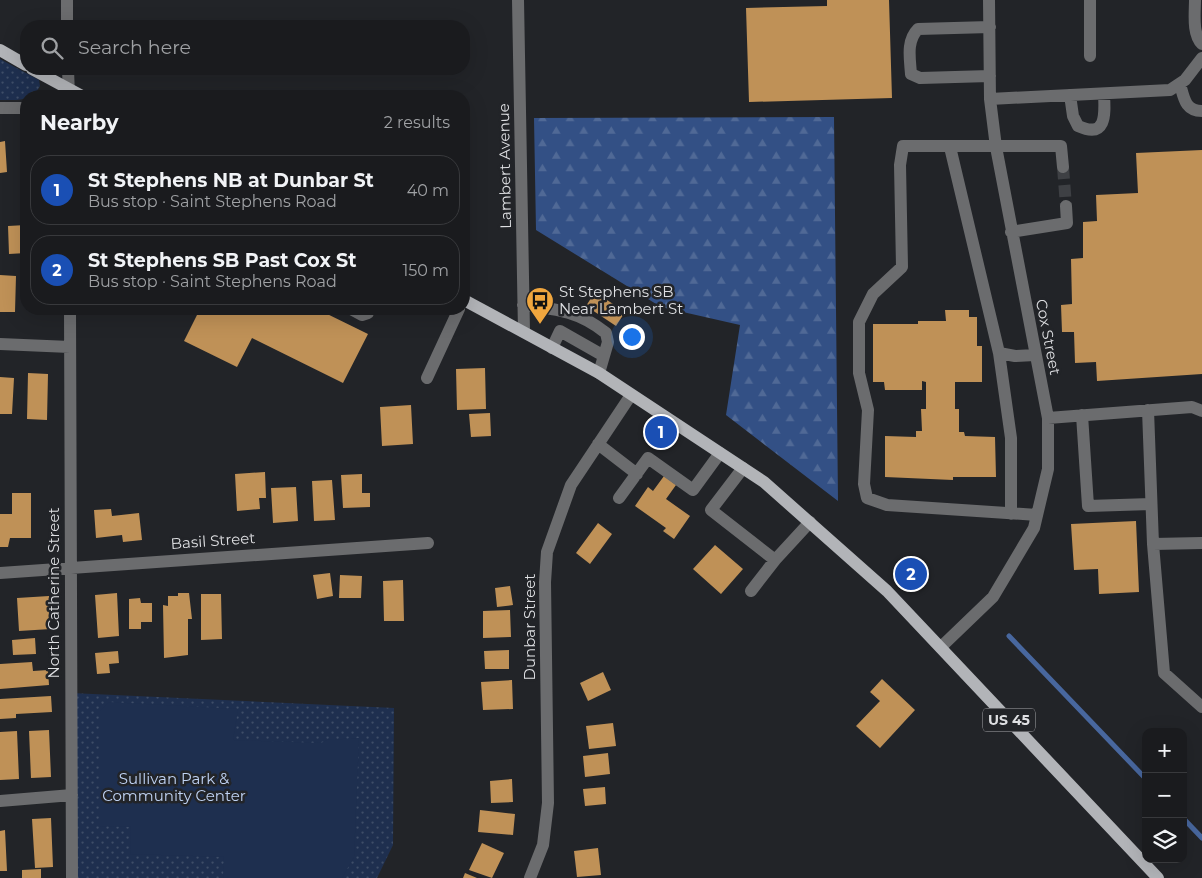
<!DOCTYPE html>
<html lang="en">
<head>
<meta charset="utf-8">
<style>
	:root { --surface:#1a1b1e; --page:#232427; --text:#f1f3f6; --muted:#9fa1a4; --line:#38393c; --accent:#2563eb }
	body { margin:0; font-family:Montserrat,sans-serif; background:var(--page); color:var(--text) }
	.controls { position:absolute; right:15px; bottom:15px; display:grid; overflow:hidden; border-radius:10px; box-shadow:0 5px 20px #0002 }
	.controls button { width:45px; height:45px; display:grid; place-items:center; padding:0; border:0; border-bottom:1px solid var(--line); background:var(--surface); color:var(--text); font:25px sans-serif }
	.you { position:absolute; left:631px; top:336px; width:18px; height:18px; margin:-12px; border:4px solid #fff; border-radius:50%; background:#1a73e8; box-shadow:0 0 0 8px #1a73e833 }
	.badge { display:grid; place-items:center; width:32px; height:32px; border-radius:50%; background:var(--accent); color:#fff; font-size:16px; font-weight:700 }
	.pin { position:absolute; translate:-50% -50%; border:2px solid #fff; box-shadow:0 1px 5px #0006 }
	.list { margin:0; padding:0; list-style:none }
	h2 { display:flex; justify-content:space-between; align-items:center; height:65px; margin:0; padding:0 20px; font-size:21px }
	h2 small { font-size:16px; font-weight:400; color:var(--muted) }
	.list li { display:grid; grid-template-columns:32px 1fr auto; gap:15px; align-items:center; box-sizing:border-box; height:70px; margin:0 10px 10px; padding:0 10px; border:1px solid var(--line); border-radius:20px }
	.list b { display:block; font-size:19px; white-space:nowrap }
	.list p { margin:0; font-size:16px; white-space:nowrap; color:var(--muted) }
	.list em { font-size:16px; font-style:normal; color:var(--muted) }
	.icon { flex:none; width:28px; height:28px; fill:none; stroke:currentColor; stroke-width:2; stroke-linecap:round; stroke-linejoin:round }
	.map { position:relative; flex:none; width:1202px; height:878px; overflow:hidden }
	.search { position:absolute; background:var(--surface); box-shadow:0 5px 20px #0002; left:20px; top:20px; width:450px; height:55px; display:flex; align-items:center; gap:12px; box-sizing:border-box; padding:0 18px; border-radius:20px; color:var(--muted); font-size:19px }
	.panel { position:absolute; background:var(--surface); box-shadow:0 5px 20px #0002; left:20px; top:90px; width:450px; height:225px; border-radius:20px }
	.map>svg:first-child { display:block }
</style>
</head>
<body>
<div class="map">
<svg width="1202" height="878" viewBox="0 0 1202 878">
	<defs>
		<pattern id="forest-firs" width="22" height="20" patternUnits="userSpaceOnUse" patternTransform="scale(1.25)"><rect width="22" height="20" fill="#335085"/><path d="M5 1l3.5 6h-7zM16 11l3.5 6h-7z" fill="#506996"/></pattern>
		<pattern id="park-dots" width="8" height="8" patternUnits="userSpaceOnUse" patternTransform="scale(1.25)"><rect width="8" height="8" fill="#1e2f4f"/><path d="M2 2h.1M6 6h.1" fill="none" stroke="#3e4d68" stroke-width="1.8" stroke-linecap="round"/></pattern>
	</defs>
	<rect width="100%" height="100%" fill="#222428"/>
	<path fill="url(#forest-firs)" d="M834 117 838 501 726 415 740 325 661 307 536 230 534 118Z"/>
	<path fill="url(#park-dots)" d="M0 59 39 80 40 86C32 102 16 100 0 100Z
		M71 693 394 708 393 845 377 878H72Z"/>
	<path fill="#1e2f4f" d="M109 702 238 709 233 740 321 743 327 740 359 738 354 857 342 878H223L224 857 130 854 131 827 100 826V711Z"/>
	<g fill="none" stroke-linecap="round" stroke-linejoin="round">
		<path stroke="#48679e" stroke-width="5" d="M1009 636 1146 779
			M1183 818 1202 838"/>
	</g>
	<path fill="#bf9157" d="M827 0H889L892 98 749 102 746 8 827 6Z
		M5 141 7 172 0 173V142Z
		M24 144H26V159H25Z
		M1202 150V374L1097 381 1096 362 1075 363 1074 332H1062L1061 305 1072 304 1071 259 1083 258V222L1097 221 1096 195 1138 193 1136 153Z
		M26 225V253L9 254 8 226Z
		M0 275 16 276 15 312H0Z
		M595 292 625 312 616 326 586 306Z
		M200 309H317L368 334 343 383 252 338 237 367 184 341Z
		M945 310H969V317H977V346H982V382H955V409H959V432H964L965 436 995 437 996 477H953V480L885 477V436L916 437V431H922L921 409H926V382L922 381V390H885L884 382H873V324H918V321H946Z
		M485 368 486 409 457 410 456 369Z
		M28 373 48 374 47 420 27 419Z
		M0 377 14 378 12 414H0Z
		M411 405 413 444 382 446 380 407Z
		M490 413 491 436 471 437 469 414Z
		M265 472 266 498H259L260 509 237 511 235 474Z
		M362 474V493H370V507L343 508 341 475Z
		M664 476 676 485 666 499 690 516 674 539 663 531 666 528 635 506 648 487 653 491Z
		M332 480 335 520 314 521 312 481Z
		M296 487 298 521 273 523 271 488Z
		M12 493H31V538H10L8 547H0V514H12Z
		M111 509 112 516 139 513 142 540 123 542 122 535 96 538 94 510Z
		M1136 521 1139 592 1099 594 1098 569 1074 570 1071 524Z
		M598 523 612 534 590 564 576 553Z
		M715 545 743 569 721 594 693 569Z
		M330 573 333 596 317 599 313 575Z
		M340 575 362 576 361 598H339Z
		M403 580 404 621H384L383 581Z
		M510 586 513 605 497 607 495 588Z
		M117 593 119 636 98 638 95 595Z
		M178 593H189L192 619H188V655L164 658 163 605 168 606V596H178Z
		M201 594H221L222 639 201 640Z
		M49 596 51 629 19 631 17 598Z
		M140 598 141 603H152V622H141V629H129V599Z
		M510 610 511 637 483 638V611Z
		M35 638 36 654 13 655 12 640Z
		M509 650V669H485L484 651Z
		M118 651 119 663 109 664 110 673 97 674 95 653Z
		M32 662 33 671 48 670 49 685 0 689V664Z
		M603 672 611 690 588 701 580 683Z
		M882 679 915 710 880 748 856 726 880 701 870 692Z
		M512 680 513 709 483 710 481 682Z
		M51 696 52 712 16 714V718L0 719V699Z
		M613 723 616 746 589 749 586 726Z
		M49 730 51 777 31 778 29 731Z
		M17 731 19 779 0 780V732Z
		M608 753 610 774 585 777 583 756Z
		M512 779 513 802 491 803 490 781Z
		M605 787 606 804 585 806 583 789Z
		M480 810 515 814 513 835 478 832Z
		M51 818 53 867 35 868 32 819Z
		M5 830 7 871H0V831Z
		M482 843 504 853 492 878 469 870Z
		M598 848 601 875 577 877 574 851Z
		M41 869V878H22V870Z
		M465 873 477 878H463Z"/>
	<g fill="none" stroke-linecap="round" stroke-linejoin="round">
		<path stroke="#3e4044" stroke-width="12" stroke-dasharray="12 6" stroke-linecap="butt" d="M1063 167 1066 206"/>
		<path stroke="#6b6c6e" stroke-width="12" d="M67 0V26
			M518 0 524 332
			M1195 0C1195 13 1192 34 1202 44
			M1090 56V0
			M68 69 69 96
			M990 76 920 78 911 74C910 59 906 41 918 29L990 27
			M1180 84C1184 98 1185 111 1202 111
			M1070 95 1073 116 1078 126C1107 139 1105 114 1104 94
			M990 99 1170 90 1185 80 1202 58
			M0 108H26
			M950 147 999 353 1015 356 1035 355
			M1011 232 1067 223 1066 206
			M523 305C556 309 579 311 606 333L608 342 599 373
			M70 309 72 878
			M351 309 362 315 368 313 369 309
			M0 344 70 347
			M552 348 560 331 604 356
			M999 353 1011 438V514
			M427 378 459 309
			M1148 410 1153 544 1202 543
			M1082 415 1088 506 1151 504
			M1048 418 1192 407 1202 411
			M598 444 637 474
			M743 468 711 510 775 560
			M619 498 648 458 693 490 720 453
			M1037 515 887 505 867 498 864 484 868 410 859 373V322L873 294 902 267 900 165 903 146H1061L1063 167
			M1153 544 1164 673 1202 707
			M0 573 428 543
			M751 591 775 560 810 522
			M941 647 993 597 1034 528 1048 469V418L996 147 990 99 989 0
			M0 801 72 795
			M530 878 543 845 548 803 545 582 547 552 571 485 631 395"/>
		<path stroke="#b2b4b8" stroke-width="12" d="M0 50 26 65
			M32 69 82 96
			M464 300 599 373 764 482 887 591 1158 878"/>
	</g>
	<defs>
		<symbol id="bus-pin" viewBox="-11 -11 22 30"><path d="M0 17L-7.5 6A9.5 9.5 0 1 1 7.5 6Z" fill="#f0a63e" stroke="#222428"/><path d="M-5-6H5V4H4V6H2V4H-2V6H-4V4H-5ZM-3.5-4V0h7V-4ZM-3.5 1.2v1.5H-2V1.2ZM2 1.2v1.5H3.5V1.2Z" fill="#111"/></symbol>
	</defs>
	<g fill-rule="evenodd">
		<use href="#bus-pin" x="524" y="285" width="32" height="43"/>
	</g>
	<g text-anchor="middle" stroke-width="5" stroke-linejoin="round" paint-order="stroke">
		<rect fill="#222428" stroke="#a6a7aa" stroke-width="1" x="983" y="708.5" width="52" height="23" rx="4"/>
		<g font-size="14" font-weight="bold" fill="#dedfe2">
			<text x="1009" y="725">US 45</text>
		</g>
		<g font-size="15" fill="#dedfe2" stroke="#222428">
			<text transform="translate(505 166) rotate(-91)" y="5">Lambert Avenue</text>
			<text transform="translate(1048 337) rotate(79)" y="5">Cox Street</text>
			<text transform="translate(213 541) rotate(-4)" y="5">Basil Street</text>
			<text transform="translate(54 593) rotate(-90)" y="5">North Catherine Street</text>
			<text transform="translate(530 627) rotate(-90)" y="5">Dunbar Street</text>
		</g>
		<g font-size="15" fill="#dedfe2" stroke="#222428" text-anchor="start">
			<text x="559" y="297">St Stephens SB<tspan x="559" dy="17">Near Lambert St</tspan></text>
		</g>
		<g font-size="15" fill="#c0d3f4" stroke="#222428">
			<text x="174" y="784">Sullivan Park &amp;<tspan x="174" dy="17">Community Center</tspan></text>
		</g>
	</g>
</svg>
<div class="controls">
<button>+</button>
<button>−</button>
<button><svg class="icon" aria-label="layers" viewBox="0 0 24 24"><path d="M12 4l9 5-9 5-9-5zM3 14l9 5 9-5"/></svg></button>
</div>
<div class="you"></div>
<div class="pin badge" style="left:661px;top:432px;background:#1a4fb4">1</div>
<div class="pin badge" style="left:911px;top:574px;background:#1a4fb4">2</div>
<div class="search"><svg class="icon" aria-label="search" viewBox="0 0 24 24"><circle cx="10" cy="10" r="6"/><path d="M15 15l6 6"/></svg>Search here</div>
<section class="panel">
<h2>Nearby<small>2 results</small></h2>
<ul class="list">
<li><span class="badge" style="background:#1a4fb4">1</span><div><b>St Stephens NB at Dunbar St</b><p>Bus stop · Saint Stephens Road</p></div><em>40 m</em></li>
<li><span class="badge" style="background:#1a4fb4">2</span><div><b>St Stephens SB Past Cox St</b><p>Bus stop · Saint Stephens Road</p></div><em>150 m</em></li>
</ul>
</section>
</div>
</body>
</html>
